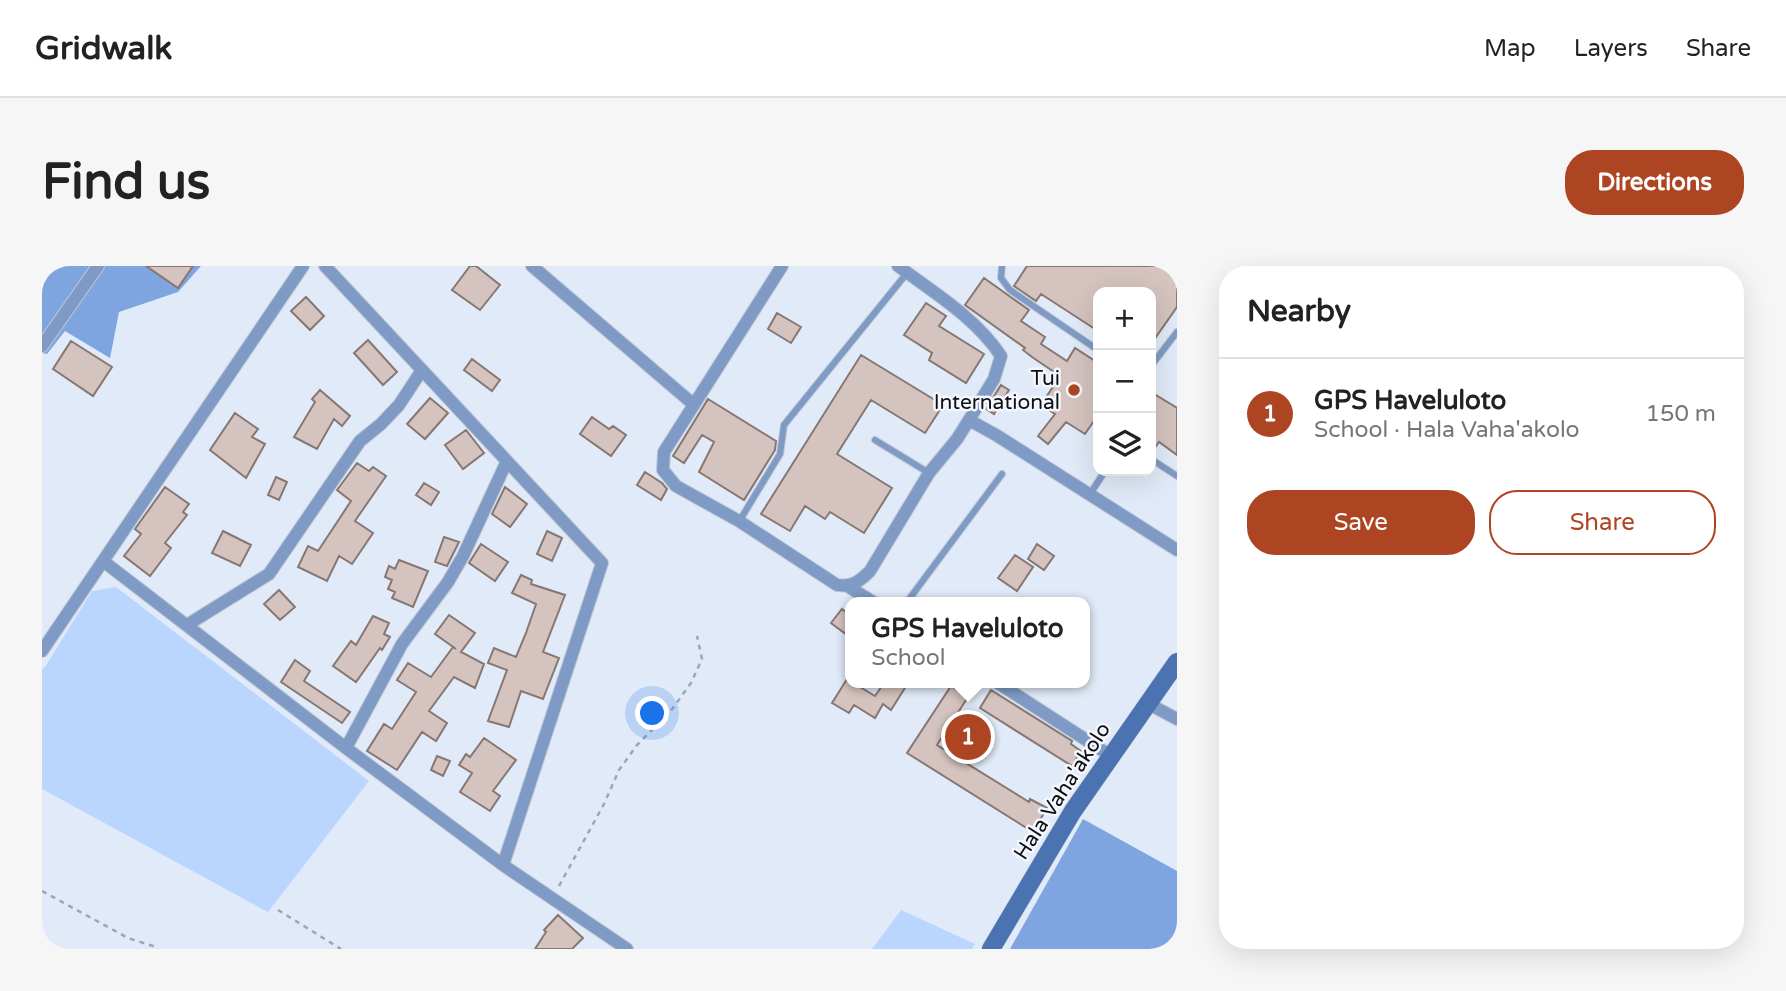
<!DOCTYPE html>
<html lang="en">
<head>
<meta charset="utf-8">
<style>
	:root { --surface:#fff; --page:#f6f6f6; --text:#222; --muted:#767676; --line:#e0e0e0; --accent:#ad4522 }
	body { margin:0; font-family:"Varela Round",sans-serif; background:var(--page); color:var(--text) }
	.controls { position:absolute; right:21px; top:21px; display:grid; overflow:hidden; border-radius:14px; box-shadow:0 7px 28px #0002 }
	.controls button { width:63px; height:63px; display:grid; place-items:center; padding:0; border:0; border-bottom:2px solid var(--line); background:var(--surface); color:var(--text); font:35px sans-serif }
	.you { position:absolute; left:611px; top:448px; width:24px; height:24px; margin:-18px; border:5px solid #fff; border-radius:50%; background:#1a73e8; box-shadow:0 0 0 10px #1a73e833 }
	.badge { display:grid; place-items:center; width:46px; height:46px; border-radius:50%; background:var(--accent); color:#fff; font-size:23px; font-weight:700 }
	.pin { position:absolute; translate:-50% -50%; border:4px solid #fff; box-shadow:0 2px 7px #0006 }
	.popup { position:absolute; left:803px; top:331px; width:245px; height:91px; box-sizing:border-box; display:grid; place-content:center; border-radius:14px; background:var(--surface); filter:drop-shadow(0 2px 5px #0005); font-size:23px; white-space:nowrap; color:var(--muted) }
	.popup b { font-size:26px; color:var(--text) }
	.popup::after { content:''; position:absolute; left:50%; top:100%; margin-left:-14px; border:14px solid transparent; border-top-color:var(--surface) }
	.list { margin:0; padding:0; list-style:none }
	h2 { display:flex; justify-content:space-between; align-items:center; height:91px; margin:0; padding:0 28px; font-size:30px }
	h2 small { font-size:23px; font-weight:400; color:var(--muted) }
	.list li { display:grid; grid-template-columns:46px 1fr auto; gap:21px; align-items:center; box-sizing:border-box; height:112px; padding:0 28px; border-top:2px solid var(--line) }
	.list b { display:block; font-size:26px; white-space:nowrap }
	.list p { margin:0; font-size:23px; white-space:nowrap; color:var(--muted) }
	.list em { font-size:23px; font-style:normal; color:var(--muted) }
	.actions { display:flex; gap:14px; padding:21px 28px }
	.actions a { flex:1; padding:16px 0; border:2px solid var(--accent); border-radius:28px; text-align:center; font-size:24px; color:var(--accent) }
	.actions .main { background:var(--accent); color:#fff }
	.icon { flex:none; width:38px; height:38px; fill:none; stroke:currentColor; stroke-width:2; stroke-linecap:round; stroke-linejoin:round }
	.map { position:relative; flex:none; width:1135px; height:683px; overflow:hidden; border-radius:28px }
	header { display:flex; align-items:center; gap:42px; box-sizing:border-box; height:98px; padding:0 35px; background:var(--surface); border-bottom:2px solid var(--line) }
	header strong { font-size:33px }
	nav { display:flex; gap:38px; margin-inline-start:auto; font-size:24px }
	.intro { display:flex; align-items:center; justify-content:space-between; box-sizing:border-box; height:168px; padding:0 42px }
	h1 { margin:0; font-size:49px }
	.button { padding:18px 32px; border-radius:28px; background:var(--accent); color:#fff; font-size:24px; font-weight:700 }
	main { display:flex; gap:42px; padding:0 42px }
	aside { flex:1; background:var(--surface); border-radius:28px; box-shadow:0 7px 28px #0002 }
	.map>svg:first-child { display:block }
</style>
</head>
<body>
<header>
<strong>Gridwalk</strong>
<nav><a>Map</a><a>Layers</a><a>Share</a></nav>
</header>
<div class="intro"><h1>Find us</h1><a class="button">Directions</a></div>
<main>
<div class="map">
<svg width="1135" height="683" viewBox="0 0 1135 683">
	<rect width="100%" height="100%" fill="#e1eaf8"/>
	<path fill="#bbd6fe" d="M74 321 327 515 226 646 0 523V403L3 401 50 325Z
		M859 644 933 678 930 683H830Z"/>
	<path fill="#7ea5e0" d="M0 0H159L136 26 77 46 68 92 23 65 5 88 0 87Z
		M1041 553 1135 605V683H968Z"/>
	<path fill="#d4c3be" stroke="#877772" stroke-width="2" d="M104 0H151L136 22Z
		M428 0H434L458 19 438 44 410 24Z
		M985 0H1135V41L1109 78V26H1056V65L999 28 994 35 972 20Z
		M942 12 987 44 979 55 1003 71 999 78 1025 95 1033 82 1056 97V149L1043 168 1024 156 1006 178 996 170 1013 148 999 139 1018 110 990 91 981 84 983 82 923 39Z
		M264 31 282 50 268 64 249 45Z
		M884 37 904 50 897 60 942 88 924 117 887 94 890 87 862 69Z
		M735 47 759 61 749 77 726 63Z
		M326 74 355 106 341 119 312 87Z
		M29 75 70 101 51 130 11 103Z
		M819 89 901 139 883 167 829 134 795 188 850 222 822 267 788 246 783 253 763 240 748 265 719 248Z
		M430 93 458 114 450 125 422 104Z
		M959 119 967 124 952 148 944 143Z
		M278 124 308 150 300 160 292 153 275 183 252 171 273 136 270 133Z
		M1109 126 1135 142V189L1117 176 1109 187Z
		M388 132 406 147 383 173 365 158Z
		M666 133 734 175 733 184 702 234 657 206 672 176 660 169 642 197 631 190Z
		M193 147 216 163 210 171 223 178 204 212 168 184Z
		M550 151 567 163 571 160 584 169 569 190 538 168Z
		M424 164 442 187 421 203 403 179Z
		M315 197 327 205 331 201 344 210 313 255 331 267 310 298 297 290 285 315 256 301 266 280 276 285 309 235 295 224Z
		M603 206 620 217 625 223 619 234 595 219Z
		M234 211 245 216 237 234 226 229Z
		M382 217 397 226 389 239 374 229Z
		M123 221 147 238 141 246 145 249 123 277 129 282 108 310 82 290 99 268 93 263Z
		M463 221 485 238 468 261 450 248Z
		M181 265 209 279 198 300 170 287Z
		M505 265 520 272 510 295 495 288Z
		M402 271 417 276 405 300 393 296Z
		M439 278 466 296 453 315 427 297Z
		M995 278 1012 290 1002 304 986 293Z
		M973 289 991 301 975 325 956 312Z
		M357 294 386 305 371 341 350 332 353 326 346 323 350 314 343 311 347 300 353 303Z
		M479 309 490 314 489 318 523 329 501 386 517 392 501 433 479 425 467 461 446 455 465 404 446 397 452 382 474 391 484 367 494 338 470 327Z
		M237 324 253 341 238 354 222 338Z
		M800 343 809 350V372L789 357Z
		M407 349 433 367 419 386 442 398 433 422 412 411 387 445 405 457 394 475 380 466 355 504 325 485 342 458 350 463 374 426 355 414 366 397 389 411 411 381 414 383 393 368Z
		M331 350 347 357 342 368 348 371 340 384 338 382 314 416 291 400 309 375 314 379Z
		M253 394 268 405 262 415 308 446 300 457 239 416Z
		M805 413 833 430 842 417H866L849 444 841 438 833 452 812 439 807 447 790 437Z
		M909 420 926 431 895 479 987 536 988 533 1005 542 991 566 865 487Z
		M949 424 1030 475 1029 478 1039 485 1030 500 938 442Z
		M442 472 474 494 451 525 458 530 448 545 418 526 430 507 417 499 424 488 428 491Z
		M395 490 408 495 401 510 389 504Z
		M516 649 541 672 530 683H493L504 666 502 664Z"/>
	<g fill="none" stroke-linecap="round" stroke-linejoin="round">
		<defs>
			<path id="lane" d="M960 0 959 12 968 24 1056 84
				M1109 100 1135 66
				M833 174 887 207
				M1109 193 1135 210
				M1048 228 1063 205
				M698 254 738 188 742 159 865 7
				M865 336 960 208
				M808 407 809 406"/>
			<path id="street" d="M283 0 560 297 461 599
				M490 0 651 138
				M740 0 622 186 621 204 634 220 697 255 795 319C810 321 817 316 828 305L887 207 915 173 927 154 954 169 1135 284
				M856 0C891 26 934 52 959 90L952 113 927 154
				M0 80 56 0
				M61 295 304 482 461 599 585 683
				M807 321 831 336
				M145 359 227 308 318 175 339 158 357 139 380 104
				M0 385 261 0
				M956 417 1069 490
				M1105 437 1135 453
				M304 482 360 378 406 316 421 290 465 195"/>
			<path id="secondary" d="M949 683 1031 545 1135 396"/>
		</defs>
		<use href="#lane" stroke="#bfc7d3" stroke-width="8"/>
		<use href="#street" stroke="#bfc7d3" stroke-width="14"/>
		<use href="#secondary" stroke="#bfc7d3" stroke-width="19"/>
		<path stroke="#9fa6b1" stroke-width="2.5" stroke-dasharray="5 5" stroke-linecap="butt" d="M517 620 562 538 577 504 595 479 628 446 649 417 660 393 655 370
			M0 625 86 672 114 681
			M236 644 299 683"/>
		<use href="#lane" stroke="#7f9bc5" stroke-width="6"/>
		<use href="#street" stroke="#7f9bc5" stroke-width="12"/>
		<use href="#secondary" stroke="#4b73b1" stroke-width="18"/>
	</g>
	<circle fill="#ad4522" stroke="#f4f7fd" stroke-width="2.5" cx="1032" cy="124" r="7"/>
	<g text-anchor="middle" stroke-width="5" stroke-linejoin="round" paint-order="stroke">
		<g font-size="21" fill="#0c0f13" stroke="#f4f7fd" text-anchor="end">
			<text x="1018" y="119">Tui<tspan x="1018" dy="24">International</tspan></text>
		</g>
		<g font-size="21" fill="#0c0f13" stroke="#f4f7fd">
			<text transform="translate(1020 525) rotate(-57)" y="7">Hala Vaha'akolo</text>
		</g>
	</g>
</svg>
<div class="controls">
<button>+</button>
<button>−</button>
<button><svg class="icon" aria-label="layers" viewBox="0 0 24 24"><path d="M12 4l9 5-9 5-9-5zM3 14l9 5 9-5"/></svg></button>
</div>
<div class="you"></div>
<div class="pin badge" style="left:926px;top:471px">1</div>
<div class="popup"><b>GPS Haveluloto</b>School</div>
</div>
<aside>
<h2>Nearby<small></small></h2>
<ul class="list">
<li><span class="badge">1</span><div><b>GPS Haveluloto</b><p>School · Hala Vaha'akolo</p></div><em>150 m</em></li>
</ul>
<div class="actions"><a class="main">Save</a><a>Share</a></div>
</aside>
</main>
</body>
</html>
